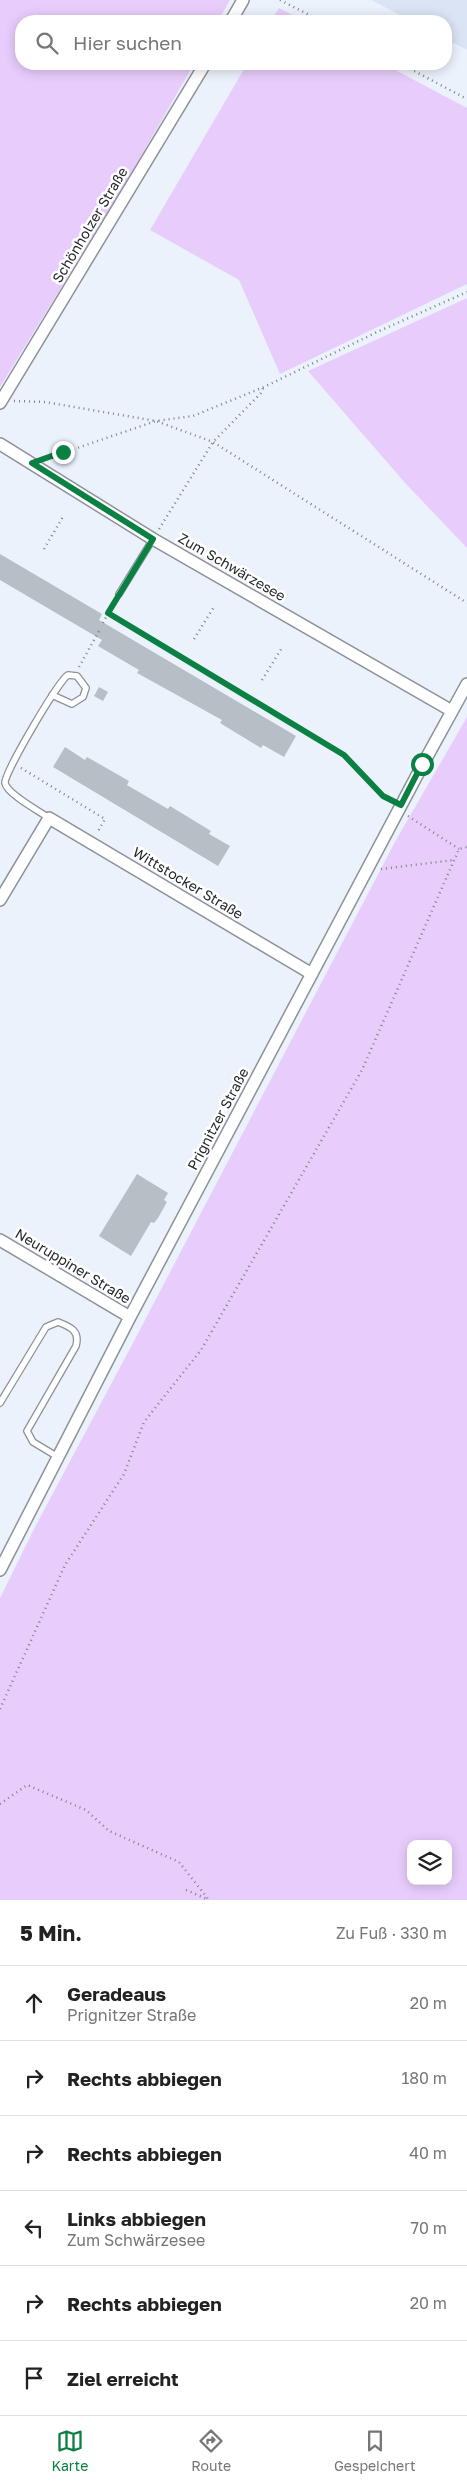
<!DOCTYPE html>
<html lang="de">
<head>
<meta charset="utf-8">
<style>
	:root { --surface:#fff; --page:#f6f6f6; --text:#222; --muted:#767676; --line:#e0e0e0; --accent:#0b8043 }
	body { margin:0; font-family:"Golos Text",sans-serif; background:var(--page); color:var(--text) }
	.controls { position:absolute; right:15px; bottom:15px; display:grid; overflow:hidden; border-radius:10px; box-shadow:0 2px 12px #0003 }
	.controls button { width:45px; height:45px; display:grid; place-items:center; padding:0; border:0; border-bottom:1px solid var(--line); background:var(--surface); color:var(--text); font:25px sans-serif }
	.stop { position:absolute; width:15px; height:15px; margin:-11px; border:4px solid #0b8043; border-radius:50%; background:#fff }
	.stop.end { background:#0b8043; border-color:#fff; box-shadow:0 1px 5px #0008 }
	.list { margin:0; padding:0; list-style:none }
	h2 { display:flex; justify-content:space-between; align-items:center; height:65px; margin:0; padding:0 20px; font-size:21px }
	h2 small { font-size:16px; font-weight:400; color:var(--muted) }
	.list li { display:grid; grid-template-columns:32px 1fr auto; gap:15px; align-items:center; box-sizing:border-box; height:75px; padding:0 20px; border-top:1px solid var(--line) }
	.list b { display:block; font-size:19px; white-space:nowrap }
	.list p { margin:0; font-size:16px; white-space:nowrap; color:var(--muted) }
	.list em { font-size:16px; font-style:normal; color:var(--muted) }
	.icon { flex:none; width:28px; height:28px; fill:none; stroke:currentColor; stroke-width:2; stroke-linecap:round; stroke-linejoin:round }
	.map { position:relative; flex:none; width:467px; height:1900px; overflow:hidden }
	.search { position:absolute; background:var(--surface); box-shadow:0 2px 12px #0003; left:15px; right:15px; top:15px; height:55px; display:flex; align-items:center; gap:12px; box-sizing:border-box; padding:0 18px; border-radius:20px; color:var(--muted); font-size:19px }
	.sheet { height:515px; background:var(--surface) }
	nav { display:flex; justify-content:space-around; align-items:center; box-sizing:border-box; height:70px; border-top:1px solid var(--line); background:var(--surface); font-size:14px; color:var(--muted) }
	nav a { display:grid; justify-items:center; gap:2px }
	nav .on { color:var(--accent) }
	.map>svg:first-child { display:block }
</style>
</head>
<body>
<div class="map">
<svg width="467" height="1900" viewBox="0 0 467 1900">
	<rect width="100%" height="100%" fill="#ecf2fc"/>
	<path fill="#dae4f4" d="M371 0H467V50L446 39V21H412Z"/>
	<path fill="#e8cdfc" fill-rule="evenodd" d="M0 0H230L218 21H21V64H194L126 182 0 387Z
		M279 8 304 21H271Z
		M247 64H384L467 108V284L280 374 239 280 150 230Z
		M467 298V548L406 484 308 371Z
		M467 717V1900H0V1598L35 1527 134 1341 396 840ZM411 1844H448V1881H411Z"/>
	<path fill="#b5bfc5" d="M0 554 102 614 99 620 296 736 284 757 263 745 261 748 220 723 222 720 137 673 139 670 98 646 102 640 0 580Z
		M99 687 108 692 103 701 94 696Z
		M65 747 85 760 87 757 129 781 127 785 168 809 170 806 211 831 209 834 230 846 218 866 53 767Z
		M137 1174 168 1193 164 1200 167 1202 158 1218 154 1223 151 1222 131 1256 99 1236Z"/>
	<g fill="none" stroke-linecap="round" stroke-linejoin="round">
		<defs>
			<path id="service" d="M119 594 153 539
				M49 818C39 811 7 794 5 783 4 773 59 680 68 675L77 676 86 688 83 697 72 704 52 695
				M0 1403 46 1327 58 1322C71 1327 80 1331 76 1346L27 1431 33 1442 58 1457"/>
			<path id="minor" d="M231 21 243 0
				M0 403 205 64
				M0 444 153 539 452 711
				M0 900 49 818 312 974
				M0 1240 130 1317
				M0 1570 130 1317 423 764 467 684"/>
		</defs>
		<use href="#service" stroke="#8c919a" stroke-width="8"/>
		<use href="#minor" stroke="#8c919a" stroke-width="14"/>
		<path stroke="#7f8389" stroke-width="2.5" stroke-dasharray="1 4" stroke-linecap="butt" d="M280 0 321 21
			M401 64 467 99
			M14 401 45 402 156 421 213 442 467 603
			M45 459 156 421 193 416 264 387 377 332 467 292
			M159 529 213 442 261 393 263 388
			M44 549 64 515
			M108 613 344 755 383 797 390 800
			M103 623 114 602
			M194 639 215 605
			M79 667 99 631
			M262 680 283 646
			M21 768 105 819 97 833
			M408 816 459 849
			M381 869 454 860
			M0 1709 65 1565 124 1474 144 1422 201 1350 362 1070 459 849 467 847
			M0 1804 27 1785 86 1810 109 1831 179 1862 209 1900
			M186 1890 207 1899"/>
		<use href="#service" stroke="#fff" stroke-width="5.5"/>
		<use href="#minor" stroke="#fff" stroke-width="11"/>
	</g>
	<g fill="none" stroke-linecap="round" stroke-linejoin="round">
		<path stroke="#0b8043" stroke-width="6" d="M63 452 32 463 153 539 108 613 344 755 383 796 401 805 422 764"/>
	</g>
	<g text-anchor="middle" stroke-width="5" stroke-linejoin="round" paint-order="stroke">
		<g font-size="14" fill="#242629" stroke="#fff">
			<text transform="translate(90 225) rotate(-59)" y="5">Schönholzer Straße</text>
			<text transform="translate(232 567) rotate(30)" y="5">Zum Schwärzesee</text>
			<text transform="translate(188 883) rotate(31)" y="5">Wittstocker Straße</text>
			<text transform="translate(218 1119) rotate(-62)" y="5">Prignitzer Straße</text>
			<text transform="translate(73 1266) rotate(31)" y="5">Neuruppiner Straße</text>
		</g>
	</g>
</svg>
<div class="controls">
<button><svg class="icon" aria-label="layers" viewBox="0 0 24 24"><path d="M12 4l9 5-9 5-9-5zM3 14l9 5 9-5"/></svg></button>
</div>
<div class="stop" style="left:422px;top:764px"></div>
<div class="stop end" style="left:63px;top:452px"></div>
<div class="search"><svg class="icon" aria-label="search" viewBox="0 0 24 24"><circle cx="10" cy="10" r="6"/><path d="M15 15l6 6"/></svg>Hier suchen</div>
</div>
<section class="sheet">
<h2>5 Min.<small>Zu Fuß · 330 m</small></h2>
<ul class="list">
<li><svg class="icon" aria-label="ahead" viewBox="0 0 24 24"><path d="M12 20V5M6 11l6-6 6 6"/></svg><div><b>Geradeaus</b><p>Prignitzer Straße</p></div><em>20 m</em></li>
<li><svg class="icon" aria-label="right" viewBox="0 0 24 24"><path d="M7 20v-9h11M14 6l5 5-5 5"/></svg><div><b>Rechts abbiegen</b></div><em>180 m</em></li>
<li><svg class="icon" aria-label="right" viewBox="0 0 24 24"><path d="M7 20v-9h11M14 6l5 5-5 5"/></svg><div><b>Rechts abbiegen</b></div><em>40 m</em></li>
<li><svg class="icon" aria-label="left" viewBox="0 0 24 24"><path d="M17 20v-9H6M10 6l-5 5 5 5"/></svg><div><b>Links abbiegen</b><p>Zum Schwärzesee</p></div><em>70 m</em></li>
<li><svg class="icon" aria-label="right" viewBox="0 0 24 24"><path d="M7 20v-9h11M14 6l5 5-5 5"/></svg><div><b>Rechts abbiegen</b></div><em>20 m</em></li>
<li><svg class="icon" aria-label="arrive" viewBox="0 0 24 24"><path d="M6 21V4h12l-3 4 3 4H6"/></svg><div><b>Ziel erreicht</b></div></li>
</ul>
</section>
<nav>
<a class="on"><svg class="icon" aria-label="map" viewBox="0 0 24 24"><path d="M3 6l6-2 6 2 6-2v14l-6 2-6-2-6 2zM9 4v14M15 6v14"/></svg>Karte</a>
<a><svg class="icon" aria-label="directions" viewBox="0 0 24 24"><path d="M12 3l9 9-9 9-9-9zM9 14v-3h6M13 9l2 2-2 2"/></svg>Route</a>
<a><svg class="icon" aria-label="saved" viewBox="0 0 24 24"><path d="M7 4h10v16l-5-4-5 4z"/></svg>Gespeichert</a>
</nav>
</body>
</html>
